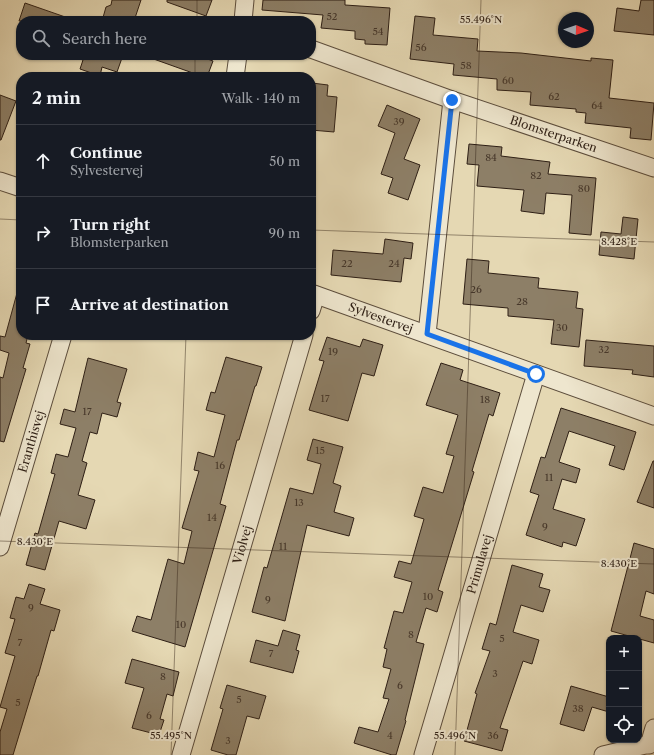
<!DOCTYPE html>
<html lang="en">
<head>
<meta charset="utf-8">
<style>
	:root { --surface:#171b24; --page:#20242c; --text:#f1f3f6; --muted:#9ea1a6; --line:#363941 }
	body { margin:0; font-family:"Libre Caslon Text",serif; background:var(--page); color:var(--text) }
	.controls { position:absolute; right:12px; bottom:12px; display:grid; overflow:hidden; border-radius:8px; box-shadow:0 1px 3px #0004 }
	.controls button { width:36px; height:36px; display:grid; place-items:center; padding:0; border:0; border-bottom:1px solid var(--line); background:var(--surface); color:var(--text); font:20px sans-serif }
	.compass { position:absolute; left:558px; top:12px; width:36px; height:36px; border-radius:50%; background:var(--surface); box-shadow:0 1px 3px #0004; rotate:92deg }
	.stop { position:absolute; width:12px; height:12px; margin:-9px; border:3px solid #1a73e8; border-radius:50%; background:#fff }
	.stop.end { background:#1a73e8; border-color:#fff; box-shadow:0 1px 4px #0008 }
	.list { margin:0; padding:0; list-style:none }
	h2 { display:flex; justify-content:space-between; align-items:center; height:52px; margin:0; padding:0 16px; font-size:17px }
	h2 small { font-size:13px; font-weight:400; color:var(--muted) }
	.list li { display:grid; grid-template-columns:26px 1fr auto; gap:12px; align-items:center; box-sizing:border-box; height:72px; padding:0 16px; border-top:1px solid var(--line) }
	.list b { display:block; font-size:15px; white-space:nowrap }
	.list p { margin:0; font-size:13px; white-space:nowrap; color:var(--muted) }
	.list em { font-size:13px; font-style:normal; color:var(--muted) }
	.icon { flex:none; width:22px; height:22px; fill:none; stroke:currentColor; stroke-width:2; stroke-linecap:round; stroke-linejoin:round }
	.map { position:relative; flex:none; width:654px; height:755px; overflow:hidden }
	.search { position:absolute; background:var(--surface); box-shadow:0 1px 3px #0004; left:16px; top:16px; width:300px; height:44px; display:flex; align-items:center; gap:10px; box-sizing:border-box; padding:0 14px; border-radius:16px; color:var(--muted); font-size:15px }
	.panel { position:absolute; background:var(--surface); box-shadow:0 1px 3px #0004; left:16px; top:72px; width:300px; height:268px; border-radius:16px }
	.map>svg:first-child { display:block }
</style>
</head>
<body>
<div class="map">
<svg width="654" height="755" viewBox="0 0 654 755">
	<rect width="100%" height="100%" fill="#e5d8b3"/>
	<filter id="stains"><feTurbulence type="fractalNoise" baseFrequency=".005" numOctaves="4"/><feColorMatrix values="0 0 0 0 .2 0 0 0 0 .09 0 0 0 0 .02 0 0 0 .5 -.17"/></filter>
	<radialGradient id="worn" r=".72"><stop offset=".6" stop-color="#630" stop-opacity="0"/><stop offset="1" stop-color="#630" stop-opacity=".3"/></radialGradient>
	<path fill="#8d7f67" stroke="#2e1f15" d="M112 0H141L134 21H102L106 7 111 5Z
		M167 0H212L206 16 167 2Z
		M263 0H345V5L390 8 387 45 365 44V40L355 39V31L321 28 323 15 262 10Z
		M641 0H654V35L614 31 617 8 639 11Z
		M25 3 71 19V21H19Z
		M415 16 435 18 433 35 478 39 477 51 521 53 591 61V58L613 60 609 98 654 103 651 140 630 138 631 128 585 123 586 113 576 112V109L530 105 531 92 497 90V79L453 75 454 64 410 59Z
		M74 55H123L117 72 102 67 100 76 80 69 83 60 73 57Z
		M148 55H206L205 58 213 61 207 77H204L148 57Z
		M312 83 328 85 327 96 337 97 334 132 311 130Z
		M0 95 16 101 1 140H0Z
		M387 105 420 119 404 159 420 165 408 200 388 193 393 178 381 174 395 133 378 126Z
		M469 144 502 147 501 156 550 162 548 174 596 178 591 235 569 233 572 195 546 193 544 214 521 211 524 190 477 186 479 165 467 164Z
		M623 217 638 219 634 259 599 255 601 232 621 234Z
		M385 239 413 243 411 259 404 258 401 282 331 275 333 250 383 254Z
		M467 259 489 261 488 273 539 278 538 288 578 292 576 308 583 309 579 347 551 344 554 320 508 316V308L463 304Z
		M17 293H21V335H28L26 343 30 344 23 368 26 369 4 442 0 441V377L3 378 9 353 0 350V336L5 337Z
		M327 337 360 347 363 339 383 345 374 376 362 373 348 421 309 410 324 361 319 360Z
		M586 340 654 346V377L632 374 633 370 584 366Z
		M226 357 262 367 256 386H255L239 440H237L220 504 226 506 185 647 132 631 137 616 151 620 168 559 184 564 192 531 182 528 199 471 194 470 198 452 214 457 225 415 206 410 211 392 215 393Z
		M88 358 127 369 117 402 121 403 117 417 102 413 97 434 90 432 82 461 87 463 78 495 95 500 86 529 59 521 45 570 26 565 35 533 38 534 55 474 51 473 56 454 68 457 76 428 60 424 64 409 75 412Z
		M441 363 463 370 460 380 500 393 493 416 489 414 472 471 474 472 438 590 443 592 437 612 426 608 416 642 424 644 405 720 406 721 396 755H392L354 743 359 727 378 732 389 699 383 698 391 669 383 667 387 649 384 648 394 611 403 613 412 582 394 577 399 561 411 564 424 519 414 516 423 487 443 493 454 456 446 454 458 415 426 405Z
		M561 408 636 432 624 470 609 465 615 446 569 431 559 462 580 469 576 483 562 479 553 509 585 519 576 546 563 542 562 547 526 535 539 495 530 492 541 457 545 458Z
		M313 439 343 447 333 483 341 486 334 512 354 518 349 536 307 525 285 621 252 612 264 567 267 568 290 488 313 494 321 464 307 460Z
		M653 461H654V508L637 502Z
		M634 543 654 549V594L646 591 640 616 654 620V643L611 631Z
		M512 565 543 574 539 587 550 590 543 612 521 605 513 632 539 640 532 664 523 661 500 728 508 730 502 751 464 741 477 694 475 693 490 651 482 649 490 623 496 625Z
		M29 584 45 589 40 604 60 610 54 631 51 630 38 676H37L13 755H0V732L7 709 0 707 15 656 5 653 15 619 10 618 16 597 24 599Z
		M283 630 300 635 296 650 299 651 293 673 250 662 256 640 278 646Z
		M132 659 179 672 173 696 167 694 160 719 164 720 159 735 132 728 144 688 125 683Z
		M227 685 266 696 259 719 247 716 236 755H228L211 750 223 709 220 708Z
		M571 686 609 697V712L592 707 584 731 560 724Z"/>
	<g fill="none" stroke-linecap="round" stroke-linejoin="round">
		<defs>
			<g id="minor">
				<path d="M243 21 245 0"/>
				<path id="s1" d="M311 49 452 100 654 168"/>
				<path d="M235 77 238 55"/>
				<path d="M0 181 21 188"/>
				<path id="s2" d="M311 293 654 416"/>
				<path d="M311 311 316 295"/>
				<path d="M427 334 452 100"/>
				<path id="s3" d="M0 547 63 335"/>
				<path d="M649 745 654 728"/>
				<path id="s4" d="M181 755 304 335"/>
				<path id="s5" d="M423 755 536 374"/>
				<path d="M603 755 654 743"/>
			</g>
		</defs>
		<use href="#minor" stroke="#5c4d3c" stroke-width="19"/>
		<use href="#minor" stroke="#eee6ce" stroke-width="17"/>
	</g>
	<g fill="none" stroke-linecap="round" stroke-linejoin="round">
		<path stroke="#1a73e8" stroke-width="5" d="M452 100 427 334 536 374"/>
	</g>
	<path fill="none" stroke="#2e1f15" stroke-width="1" stroke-opacity="0.45" d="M197 21V0M195 77V55M0 219 21 220M311 230 654 242M0 541 654 564M171 755 186 335M455 755 481 0"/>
	<g text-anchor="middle" stroke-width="4" stroke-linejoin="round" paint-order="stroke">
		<g font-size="10" fill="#46372a">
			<text x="332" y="20">52</text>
			<text x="378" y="35">54</text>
			<text x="421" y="51">56</text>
			<text x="466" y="69">58</text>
			<text x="508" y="84">60</text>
			<text x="554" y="100">62</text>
			<text x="597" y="109">64</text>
			<text x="399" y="125">39</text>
			<text x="491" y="161">84</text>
			<text x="536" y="179">82</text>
			<text x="584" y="192">80</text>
			<text x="347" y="267">22</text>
			<text x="394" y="267">24</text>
			<text x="476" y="293">26</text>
			<text x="522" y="305">28</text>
			<text x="562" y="331">30</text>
			<text x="604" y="353">32</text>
			<text x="333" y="355">19</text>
			<text x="325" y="402">17</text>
			<text x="485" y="403">18</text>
			<text x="87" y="415">17</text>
			<text x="320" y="454">15</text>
			<text x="220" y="469">16</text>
			<text x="549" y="481">11</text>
			<text x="299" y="506">13</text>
			<text x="212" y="521">14</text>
			<text x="545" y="530">9</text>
			<text x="283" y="550">11</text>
			<text x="428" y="600">10</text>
			<text x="268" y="603">9</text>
			<text x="31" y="611">9</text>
			<text x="181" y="628">10</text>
			<text x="411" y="638">8</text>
			<text x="502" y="642">5</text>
			<text x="20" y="646">7</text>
			<text x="271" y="657">7</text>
			<text x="495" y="677">3</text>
			<text x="163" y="680">8</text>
			<text x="400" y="689">6</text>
			<text x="239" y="703">5</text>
			<text x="18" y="706">5</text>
			<text x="578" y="712">38</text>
			<text x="149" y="719">6</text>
			<text x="390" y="739">4</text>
			<text x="493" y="739">36</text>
			<text x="228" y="744">3</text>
		</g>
		<g font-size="12" fill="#2e1f15" stroke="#eee6ce">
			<text dy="4" stroke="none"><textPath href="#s1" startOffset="257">Blomsterparken</textPath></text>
			<text dy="4" stroke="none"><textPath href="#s2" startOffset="74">Sylvestervej</textPath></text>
			<text dy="4" stroke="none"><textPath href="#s3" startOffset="110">Eranthisvej</textPath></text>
			<text dy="4" stroke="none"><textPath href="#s4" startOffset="219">Violvej</textPath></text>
			<text dy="4" stroke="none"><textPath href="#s5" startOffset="199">Primulavej</textPath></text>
		</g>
	</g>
	<g font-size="10" text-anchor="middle" fill="#2e1f15" stroke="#eee6ce" stroke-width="4" stroke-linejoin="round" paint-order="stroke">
		<text x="481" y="23">55.496°N</text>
		<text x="619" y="245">8.428°E</text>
		<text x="35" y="545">8.430°E</text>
		<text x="619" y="567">8.430°E</text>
		<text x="171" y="739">55.495°N</text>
		<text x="455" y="739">55.496°N</text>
	</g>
	<rect width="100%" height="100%" filter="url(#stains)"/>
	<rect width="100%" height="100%" fill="url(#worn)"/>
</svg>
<div class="controls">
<button>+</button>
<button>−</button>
<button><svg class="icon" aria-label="locate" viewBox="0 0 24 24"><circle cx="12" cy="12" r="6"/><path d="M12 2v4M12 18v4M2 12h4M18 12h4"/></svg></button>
</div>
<svg class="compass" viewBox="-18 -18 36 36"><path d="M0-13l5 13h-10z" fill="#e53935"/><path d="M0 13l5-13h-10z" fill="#9ea1a6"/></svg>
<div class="stop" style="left:536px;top:374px"></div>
<div class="stop end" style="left:452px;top:100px"></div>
<div class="search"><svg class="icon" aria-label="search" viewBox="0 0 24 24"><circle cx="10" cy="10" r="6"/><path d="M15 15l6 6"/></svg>Search here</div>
<section class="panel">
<h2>2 min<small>Walk · 140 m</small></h2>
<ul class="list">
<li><svg class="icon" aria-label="ahead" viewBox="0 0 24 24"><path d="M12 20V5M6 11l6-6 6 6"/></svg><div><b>Continue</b><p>Sylvestervej</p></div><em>50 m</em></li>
<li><svg class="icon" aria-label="right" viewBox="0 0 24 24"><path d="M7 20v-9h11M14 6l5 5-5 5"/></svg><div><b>Turn right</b><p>Blomsterparken</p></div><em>90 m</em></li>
<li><svg class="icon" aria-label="arrive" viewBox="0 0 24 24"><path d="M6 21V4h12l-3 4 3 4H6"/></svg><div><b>Arrive at destination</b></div></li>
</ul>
</section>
</div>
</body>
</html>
